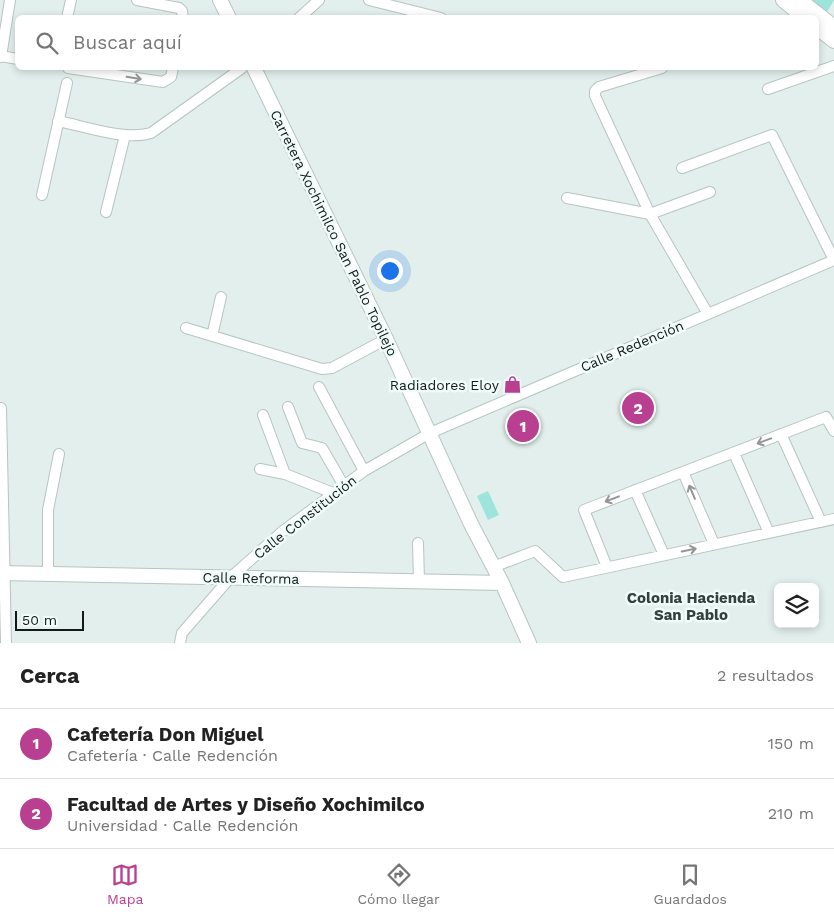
<!DOCTYPE html>
<html lang="es">
<head>
<meta charset="utf-8">
<style>
	:root { --surface:#fff; --page:#f2f2f2; --text:#222; --muted:#767676; --line:#e0e0e0; --accent:#b93f91 }
	body { margin:0; font-family:"Work Sans",sans-serif; background:var(--page); color:var(--text) }
	.controls { position:absolute; right:15px; bottom:15px; display:grid; overflow:hidden; border-radius:8px; box-shadow:0 2px 8px #0003 }
	.controls button { width:45px; height:45px; display:grid; place-items:center; padding:0; border:0; border-bottom:1px solid var(--line); background:var(--surface); color:var(--text); font:25px sans-serif }
	.scale { position:absolute; left:15px; bottom:12px; width:69px; box-sizing:border-box; padding-left:5px; border:2px solid #141818; border-top:0; font-size:14px; line-height:18px; white-space:nowrap; color:#141818; -webkit-text-stroke:4px #effcfa; paint-order:stroke }
	.you { position:absolute; left:389px; top:270px; width:18px; height:18px; margin:-12px; border:4px solid #fff; border-radius:50%; background:#1a73e8; box-shadow:0 0 0 8px #1a73e833 }
	.badge { display:grid; place-items:center; width:32px; height:32px; border-radius:50%; background:var(--accent); color:#fff; font-size:16px; font-weight:700 }
	.pin { position:absolute; translate:-50% -50%; border:2px solid #fff; box-shadow:0 1px 5px #0006 }
	.list { margin:0; padding:0; list-style:none }
	h2 { display:flex; justify-content:space-between; align-items:center; height:65px; margin:0; padding:0 20px; font-size:21px }
	h2 small { font-size:16px; font-weight:400; color:var(--muted) }
	.list li { display:grid; grid-template-columns:32px 1fr auto; gap:15px; align-items:center; box-sizing:border-box; height:70px; padding:0 20px; border-top:1px solid var(--line) }
	.list b { display:block; font-size:19px; white-space:nowrap }
	.list p { margin:0; font-size:16px; white-space:nowrap; color:var(--muted) }
	.list em { font-size:16px; font-style:normal; color:var(--muted) }
	.icon { flex:none; width:28px; height:28px; fill:none; stroke:currentColor; stroke-width:2; stroke-linecap:round; stroke-linejoin:round }
	.map { position:relative; flex:none; width:834px; height:643px; overflow:hidden }
	.search { position:absolute; background:var(--surface); box-shadow:0 2px 8px #0003; left:15px; right:15px; top:15px; height:55px; display:flex; align-items:center; gap:12px; box-sizing:border-box; padding:0 18px; border-radius:8px; color:var(--muted); font-size:19px }
	.sheet { height:205px; background:var(--surface) }
	nav { display:flex; justify-content:space-around; align-items:center; box-sizing:border-box; height:70px; border-top:1px solid var(--line); background:var(--surface); font-size:14px; color:var(--muted) }
	nav a { display:grid; justify-items:center; gap:2px }
	nav .on { color:var(--accent) }
	.map>svg:first-child { display:block }
</style>
</head>
<body>
<div class="map">
<svg width="834" height="643" viewBox="0 0 834 643">
	<rect width="100%" height="100%" fill="#e2efed"/>
	<path fill="#9ce4dc" d="M812 0H834L827 12Z
		M488 491 499 515 488 520 477 496Z"/>
	<g fill="none" stroke-linecap="round" stroke-linejoin="round">
		<defs>
			<path id="street" d="M137 0 179 8 182 11 183 18
				M369 0 441 18
				M67 18 71 0
				M299 18 319 0
				M0 56 18 59
				M1 57 10 0
				M68 68 163 82 171 77 173 68
				M662 68 599 87 595 91V96L650 214 708 314
				M768 89 834 66
				M58 121C84 126 125 141 151 133L242 68
				M682 168 772 135 834 260
				M42 195 67 83
				M567 198 650 214 710 192
				M106 212 125 135
				M186 328 322 369 332 368 386 339
				M212 336 221 297
				M319 387 364 471
				M288 407 302 443 322 448 344 486
				M1 408 6 643
				M263 415 285 474
				M781 434 821 522
				M734 453 769 533
				M260 469 285 474 333 493
				M683 472 714 544
				M635 490 664 555
				M418 543 419 582
				M493 567 535 551 563 577 834 519
				M607 567 584 510 826 417 834 431
				M48 572V510L59 454
				M180 643 182 633 230 578 283 531 364 471 430 433 834 260"/>
			<path id="secondary" d="M220 0 229 18
				M783 0 805 18
				M800 0 834 27
				M816 27 834 41
				M254 68 386 339 471 524 502 583 529 643
				M0 573 502 583"/>
		</defs>
		<use href="#street" stroke="#b8c4c2" stroke-width="12"/>
		<use href="#secondary" stroke="#b8c4c2" stroke-width="16"/>
		<use href="#street" stroke="#fff" stroke-width="10"/>
		<use href="#secondary" stroke="#fff" stroke-width="14"/>
	</g>
	<defs><path id="oneway-shaft" d="M-6 0H5M1.5-3L5.5 0L1.5 3" fill="none" stroke-width="1.6" stroke-linecap="round" stroke-linejoin="round" transform="scale(1.25)"/></defs>
	<g stroke="#959797">
		<use href="#oneway-shaft" transform="translate(134 78) rotate(9)"/>
		<use href="#oneway-shaft" transform="translate(764 441) rotate(159)"/>
		<use href="#oneway-shaft" transform="translate(692 492) rotate(-113)"/>
		<use href="#oneway-shaft" transform="translate(612 499) rotate(159)"/>
		<use href="#oneway-shaft" transform="translate(689 550) rotate(-12)"/>
	</g>
	<defs>
		<symbol id="shop-bare" viewBox="-9 -9 18 18"><path d="M-5-2.5h2.3a2.7 3.5 0 0 1 5.4 0H5L5.5 6h-11ZM-1.5-2.5h3a1.5 2.3 0 0 0-3 0Z" fill="#b93f91" stroke="#effcfa" stroke-width="2.5" paint-order="stroke"/></symbol>
	</defs>
	<g fill-rule="evenodd">
		<use href="#shop-bare" x="500" y="372" width="25" height="25"/>
	</g>
	<g text-anchor="middle" stroke-width="5" stroke-linejoin="round" paint-order="stroke">
		<g font-size="14" fill="#141818" stroke="#effcfa">
			<text transform="translate(334 233) rotate(64)" y="5">Carretera Xochimilco San Pablo Topilejo</text>
			<text transform="translate(632 346) rotate(-23)" y="5">Calle Redención</text>
			<text transform="translate(305 517) rotate(-38)" y="5">Calle Constitución</text>
			<text transform="translate(251 578) rotate(1)" y="5">Calle Reforma</text>
		</g>
		<g font-size="14" fill="#141818" stroke="#effcfa" text-anchor="end">
			<text x="499" y="390">Radiadores Eloy</text>
		</g>
		<g font-size="15" font-weight="bold" fill="#35403e" stroke="#effcfa">
			<text x="691" y="603">Colonia Hacienda<tspan x="691" dy="17">San Pablo</tspan></text>
		</g>
	</g>
</svg>
<div class="controls">
<button><svg class="icon" aria-label="layers" viewBox="0 0 24 24"><path d="M12 4l9 5-9 5-9-5zM3 14l9 5 9-5"/></svg></button>
</div>
<div class="scale">50 m</div>
<div class="you"></div>
<div class="pin badge" style="left:523px;top:426px">1</div>
<div class="pin badge" style="left:638px;top:408px">2</div>
<div class="search"><svg class="icon" aria-label="search" viewBox="0 0 24 24"><circle cx="10" cy="10" r="6"/><path d="M15 15l6 6"/></svg>Buscar aquí</div>
</div>
<section class="sheet">
<h2>Cerca<small>2 resultados</small></h2>
<ul class="list">
<li><span class="badge">1</span><div><b>Cafetería Don Miguel</b><p>Cafetería · Calle Redención</p></div><em>150 m</em></li>
<li><span class="badge">2</span><div><b>Facultad de Artes y Diseño Xochimilco</b><p>Universidad · Calle Redención</p></div><em>210 m</em></li>
</ul>
</section>
<nav>
<a class="on"><svg class="icon" aria-label="map" viewBox="0 0 24 24"><path d="M3 6l6-2 6 2 6-2v14l-6 2-6-2-6 2zM9 4v14M15 6v14"/></svg>Mapa</a>
<a><svg class="icon" aria-label="directions" viewBox="0 0 24 24"><path d="M12 3l9 9-9 9-9-9zM9 14v-3h6M13 9l2 2-2 2"/></svg>Cómo llegar</a>
<a><svg class="icon" aria-label="saved" viewBox="0 0 24 24"><path d="M7 4h10v16l-5-4-5 4z"/></svg>Guardados</a>
</nav>
</body>
</html>
